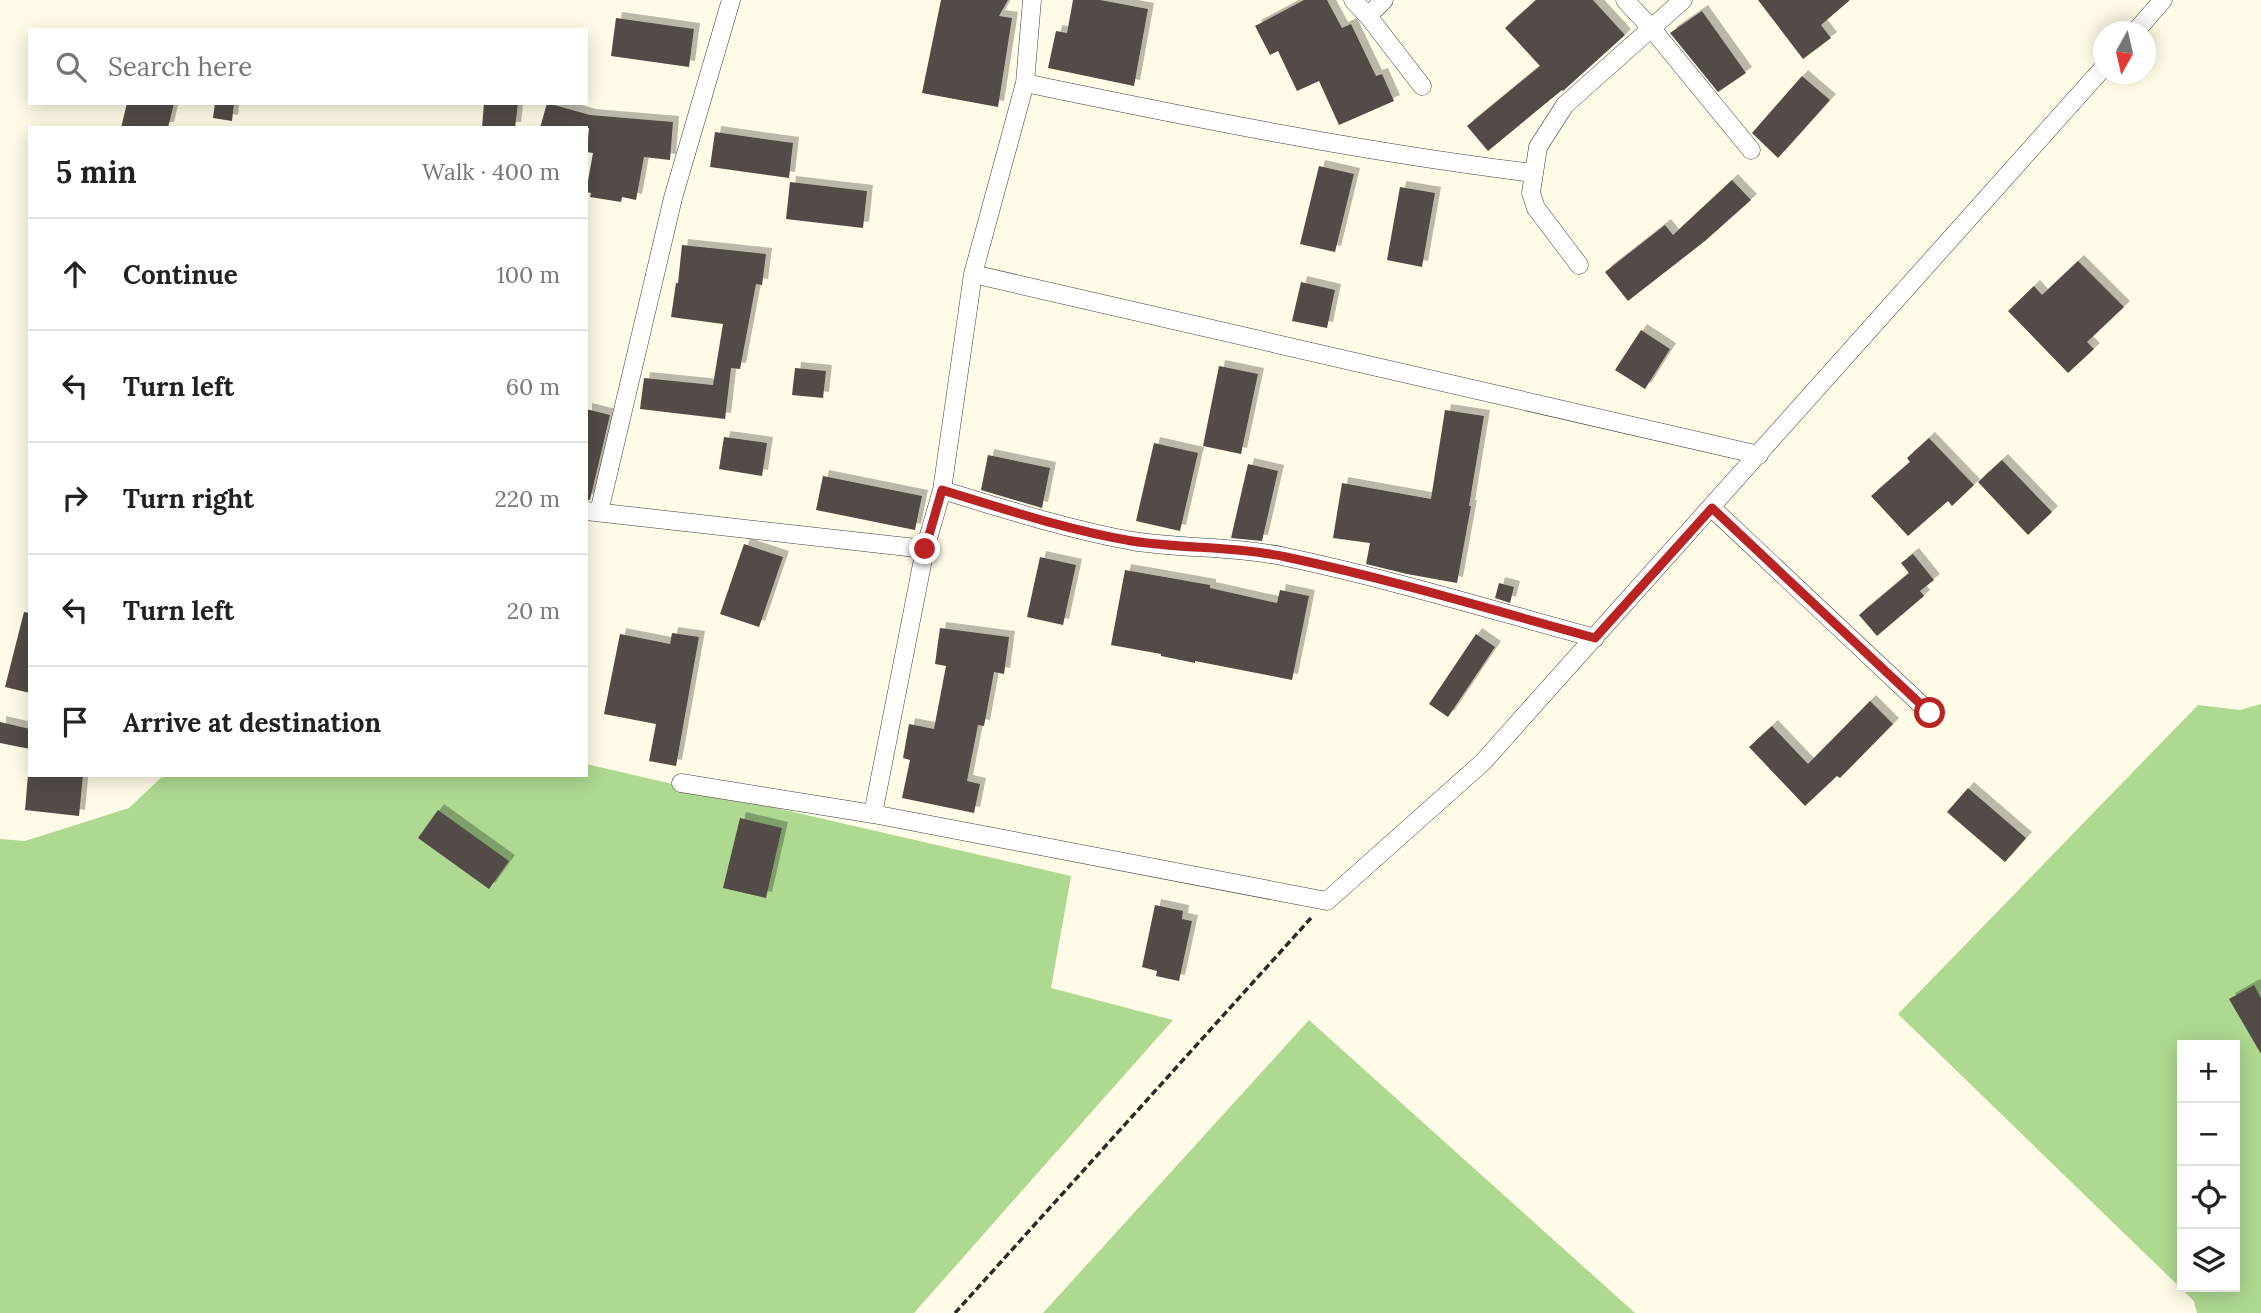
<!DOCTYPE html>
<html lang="en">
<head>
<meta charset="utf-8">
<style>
	:root { --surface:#fff; --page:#f6f6f6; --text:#222; --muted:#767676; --line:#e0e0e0 }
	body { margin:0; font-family:Lora,serif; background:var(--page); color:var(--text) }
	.controls { position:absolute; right:21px; bottom:21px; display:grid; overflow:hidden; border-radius:0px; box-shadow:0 4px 18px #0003 }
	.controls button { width:63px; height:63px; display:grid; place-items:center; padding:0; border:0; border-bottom:2px solid var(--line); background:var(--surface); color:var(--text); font:35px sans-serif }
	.compass { position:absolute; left:2093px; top:21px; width:63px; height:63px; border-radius:50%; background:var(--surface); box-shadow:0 4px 18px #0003; rotate:188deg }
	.stop { position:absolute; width:21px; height:21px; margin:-16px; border:5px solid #b92322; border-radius:50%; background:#fff }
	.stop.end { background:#b92322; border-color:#fff; box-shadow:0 2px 7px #0008 }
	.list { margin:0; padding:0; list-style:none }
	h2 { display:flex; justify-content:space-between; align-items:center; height:91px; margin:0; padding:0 28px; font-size:30px }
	h2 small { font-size:23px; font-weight:400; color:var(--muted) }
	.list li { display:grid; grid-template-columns:46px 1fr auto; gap:21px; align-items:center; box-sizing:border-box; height:112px; padding:0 28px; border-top:2px solid var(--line) }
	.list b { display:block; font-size:26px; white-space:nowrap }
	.list em { font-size:23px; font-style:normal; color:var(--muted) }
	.icon { flex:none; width:38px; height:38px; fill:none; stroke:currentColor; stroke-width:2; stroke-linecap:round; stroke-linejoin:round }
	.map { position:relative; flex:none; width:2261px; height:1313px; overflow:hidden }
	.search { position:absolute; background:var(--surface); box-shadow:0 4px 18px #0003; left:28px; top:28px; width:560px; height:77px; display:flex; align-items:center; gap:18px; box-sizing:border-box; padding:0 24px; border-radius:0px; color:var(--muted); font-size:26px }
	.panel { position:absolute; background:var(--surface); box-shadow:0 4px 18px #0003; left:28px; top:126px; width:560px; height:651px; border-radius:0px }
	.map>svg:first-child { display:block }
</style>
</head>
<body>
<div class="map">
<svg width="2261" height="1313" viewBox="0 0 2261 1313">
	<defs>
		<filter id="shadow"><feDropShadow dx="6" dy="-6" stdDeviation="0" flood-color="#0004"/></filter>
	</defs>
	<rect width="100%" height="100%" fill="#fffbe6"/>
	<path fill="#add990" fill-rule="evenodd" d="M2261 704V1313H2197L2194 1301 1898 1014 2198 705 2240 710ZM2182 1045H2235V1287H2182Z
		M586 764 1071 876 1051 988 1173 1020 914 1313H0V839L25 841 129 808 164 775H586Z
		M1309 1020 1635 1313H1043Z"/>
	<path fill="#524b46" filter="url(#shadow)" d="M941 0H1008L999 16 1012 18 998 107 922 93Z
		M1073 0H1100L1148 9 1134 86 1048 68 1056 31 1067 33Z
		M1304 0H1327L1342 28 1351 24 1376 76 1382 74 1394 101 1339 125 1319 81 1297 91 1278 51 1270 55 1255 26Z
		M1536 0H1593L1625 35 1563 91 1562 90 1488 151 1467 126 1540 66 1505 28Z
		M1758 0H1850L1821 25 1831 38 1803 59Z
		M1702 11 1746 73 1718 92 1670 33Z
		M616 18 694 29 689 67 611 56Z
		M1802 76 1830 100 1778 158 1752 133Z
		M127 103H174L168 128H121Z
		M215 103H234L232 121 213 118Z
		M484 103H518L515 128H482Z
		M547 103 590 115 673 122 670 160 644 157 636 200 622 197 621 202 590 197 591 193 586 192 593 153 587 152 589 128H540Z
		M715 132 793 143 789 178 710 167Z
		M1319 166 1354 174 1335 252 1300 244Z
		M1732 180 1751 200 1705 241 1628 301 1605 272 1665 225 1673 235Z
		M790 182 867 191 863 228 786 219Z
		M1400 187 1435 193 1422 267 1387 260Z
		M682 245 766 254 762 285 756 284 740 369 731 368 725 419 640 409 644 378 713 385 723 324 671 317 676 283H678Z
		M2078 261 2124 307 2087 342 2094 349 2068 373 2008 311 2034 286 2042 295Z
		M1301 282 1335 290 1327 328 1292 321Z
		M1641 330 1670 349 1645 389 1615 370Z
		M1219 366 1258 374 1241 454 1203 446Z
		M795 368 826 371 823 398 792 395Z
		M586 409 610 415 590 500H586Z
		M1445 410 1484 416 1469 506H1471L1457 583 1407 574 1366 564 1370 543 1333 538 1342 483 1431 499Z
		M724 437 767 443 762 476 719 469Z
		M1929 438 1974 485 1952 506 1948 501 1908 536 1871 496 1910 462 1907 458Z
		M1154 443 1198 453 1180 531 1136 521Z
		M988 455 1050 468 1042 508 981 490Z
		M2002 460 2052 512 2028 535 1978 482Z
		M1248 464 1278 471 1262 541 1231 538Z
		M823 476 922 496 915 530 816 510Z
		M744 544 783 557 759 627 720 614Z
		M1913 554 1934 580 1920 591 1924 596 1877 636 1859 615 1909 573 1901 563Z
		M1040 557 1076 565 1063 625 1027 617Z
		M1125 570 1210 585V588L1277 603 1280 590 1309 596 1292 680 1195 661V663L1161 656V654L1111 645Z
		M1499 583 1514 587 1510 603 1495 598Z
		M24 612 30 613V693L5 687Z
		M940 628 1009 637 1004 674 994 672 984 726 978 725 967 781 980 784 974 813 902 798 910 760 903 758 909 724 934 729 946 666 935 664Z
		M672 633 699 637 676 766 649 761 656 724 604 714 620 634 670 644Z
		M1476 634 1495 647 1448 717 1429 704Z
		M1870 701 1893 724 1840 778 1837 776 1805 806 1749 747 1772 726 1808 764Z
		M0 722 30 729V749L0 743Z
		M28 775H83L79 816 25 810Z
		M1968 788 2026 838 2005 862 1947 812Z
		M438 810 509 861 489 889 418 838Z
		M740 818 782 828 766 898 723 888Z
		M1155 905 1183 911 1182 919 1192 921 1179 981 1156 976 1157 971 1142 967Z
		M2254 985 2261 998V1054L2229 999Z"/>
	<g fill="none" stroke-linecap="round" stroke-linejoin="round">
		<defs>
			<path id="street" d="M1353 0 1368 16 1422 86
				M1625 0 1652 29 1751 150
				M1368 16 1384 0
				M2135 32 2163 0
				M1025 83C1193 118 1362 152 1533 173
				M1579 265 1536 208 1531 193 1538 147 1565 105 1683 0
				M973 274 1759 455
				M942 490C1004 509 1067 529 1132 541 1183 549 1235 546 1286 557 1390 579 1492 610 1595 638
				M1712 508 1930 713
				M586 511 925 549
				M599 512 673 198 731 0
				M681 783 873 814 1327 901 1483 762 2104 67
				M873 814 925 549 942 490 973 274 1025 83 1032 0"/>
		</defs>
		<use href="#street" stroke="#3c3c3c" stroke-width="19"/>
		<path stroke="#2b2b2b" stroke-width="3.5" stroke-dasharray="7 3.5" stroke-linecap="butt" d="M955 1313 1311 918"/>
		<use href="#street" stroke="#fff" stroke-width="18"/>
	</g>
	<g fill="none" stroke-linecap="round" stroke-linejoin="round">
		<path stroke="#b92322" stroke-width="9" d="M925 549 942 490C1004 509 1067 530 1132 541 1183 549 1235 546 1286 557 1390 579 1492 610 1595 638L1712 508 1930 713"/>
	</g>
</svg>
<div class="controls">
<button>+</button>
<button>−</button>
<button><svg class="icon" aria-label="locate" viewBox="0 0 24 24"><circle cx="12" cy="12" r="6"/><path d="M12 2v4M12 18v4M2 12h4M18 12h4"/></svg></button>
<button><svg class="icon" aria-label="layers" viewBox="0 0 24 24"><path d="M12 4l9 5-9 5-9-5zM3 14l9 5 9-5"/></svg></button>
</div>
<svg class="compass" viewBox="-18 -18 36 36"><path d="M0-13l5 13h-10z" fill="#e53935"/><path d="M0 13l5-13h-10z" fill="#767676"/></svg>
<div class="stop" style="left:1930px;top:713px"></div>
<div class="stop end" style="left:925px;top:549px"></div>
<div class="search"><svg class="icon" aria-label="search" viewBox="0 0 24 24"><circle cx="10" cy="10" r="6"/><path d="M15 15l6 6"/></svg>Search here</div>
<section class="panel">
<h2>5 min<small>Walk · 400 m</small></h2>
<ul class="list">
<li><svg class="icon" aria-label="ahead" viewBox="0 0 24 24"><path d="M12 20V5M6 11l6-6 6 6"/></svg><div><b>Continue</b></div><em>100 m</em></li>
<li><svg class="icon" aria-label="left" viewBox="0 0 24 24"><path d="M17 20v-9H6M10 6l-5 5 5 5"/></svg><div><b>Turn left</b></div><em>60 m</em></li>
<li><svg class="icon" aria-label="right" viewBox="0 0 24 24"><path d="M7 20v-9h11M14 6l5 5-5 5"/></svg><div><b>Turn right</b></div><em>220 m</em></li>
<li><svg class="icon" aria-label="left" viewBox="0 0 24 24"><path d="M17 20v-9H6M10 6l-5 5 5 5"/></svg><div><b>Turn left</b></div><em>20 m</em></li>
<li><svg class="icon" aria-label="arrive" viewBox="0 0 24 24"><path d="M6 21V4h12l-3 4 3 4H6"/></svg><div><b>Arrive at destination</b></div></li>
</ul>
</section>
</div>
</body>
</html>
